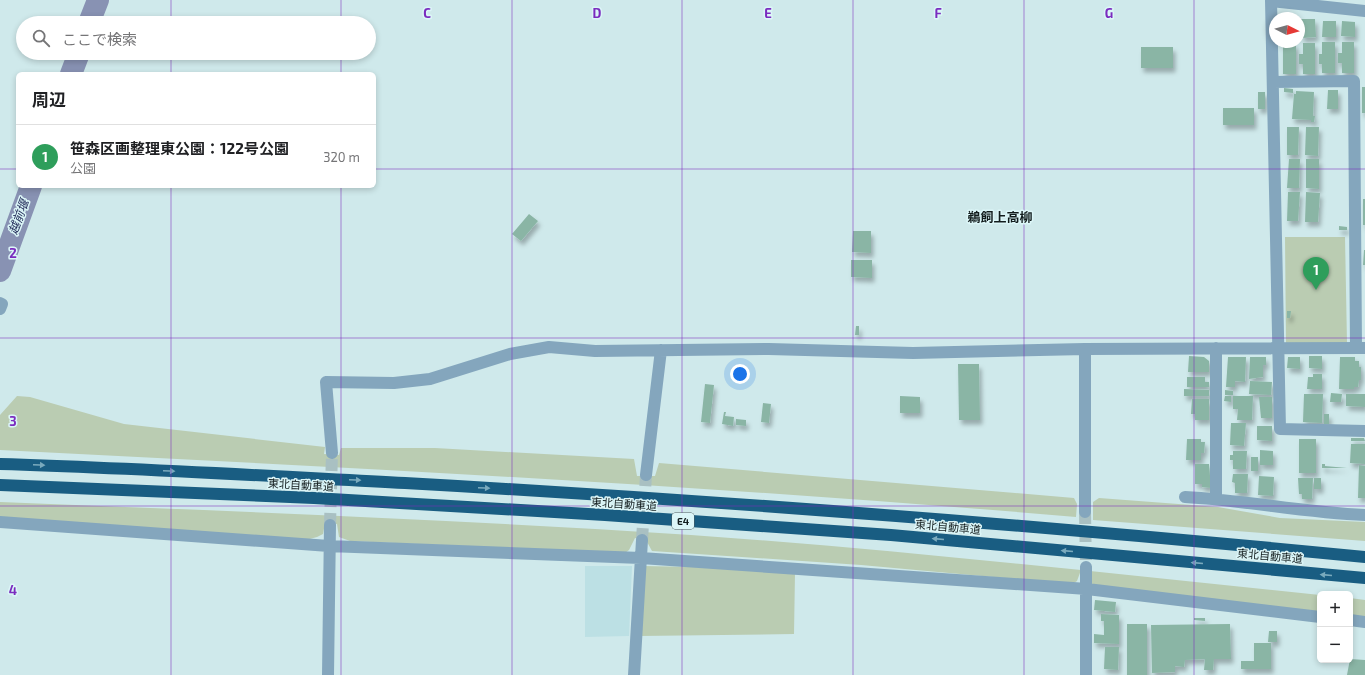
<!DOCTYPE html>
<html lang="ja">
<head>
<meta charset="utf-8">
<style>
	:root { --surface:#fff; --page:#f2f2f2; --text:#202124; --muted:#757577; --line:#e0e0e0; --accent:#b82d0a }
	body { margin:0; font-family:"Exo 2","Noto Sans JP",sans-serif; background:var(--page); color:var(--text) }
	.controls { position:absolute; right:12px; bottom:12px; display:grid; overflow:hidden; border-radius:6px; box-shadow:0 2px 6px #0003 }
	.controls button { width:36px; height:36px; display:grid; place-items:center; padding:0; border:0; border-bottom:1px solid var(--line); background:var(--surface); color:var(--text); font:20px sans-serif }
	.compass { position:absolute; left:1269px; top:12px; width:36px; height:36px; border-radius:50%; background:var(--surface); box-shadow:0 2px 6px #0003; rotate:96deg }
	.you { position:absolute; left:740px; top:374px; width:14px; height:14px; margin:-10px; border:3px solid #fff; border-radius:50%; background:#1a73e8; box-shadow:0 0 0 6px #1a73e833 }
	.badge { display:grid; place-items:center; width:26px; height:26px; border-radius:50%; background:var(--accent); color:#fff; font-size:13px; font-weight:700 }
	.pin { position:absolute; translate:-50% -33px; filter:drop-shadow(0 1px 2px #0008) }
	.pin::after { content:''; position:absolute; top:21px; width:14px; height:12px; background:inherit; clip-path:polygon(0 0,100% 0,50% 100%) }
	.list { margin:0; padding:0; list-style:none }
	h2 { display:flex; justify-content:space-between; align-items:center; height:52px; margin:0; padding:0 16px; font-size:17px }
	h2 small { font-size:13px; font-weight:400; color:var(--muted) }
	.list li { display:grid; grid-template-columns:26px 1fr auto; gap:12px; align-items:center; box-sizing:border-box; height:64px; padding:0 16px; border-top:1px solid var(--line) }
	.list b { display:block; font-size:15px; white-space:nowrap }
	.list p { margin:0; font-size:13px; white-space:nowrap; color:var(--muted) }
	.list em { font-size:13px; font-style:normal; color:var(--muted) }
	.icon { flex:none; width:22px; height:22px; fill:none; stroke:currentColor; stroke-width:2; stroke-linecap:round; stroke-linejoin:round }
	.map { position:relative; flex:none; width:1365px; height:675px; overflow:hidden }
	.search { position:absolute; background:var(--surface); box-shadow:0 2px 6px #0003; left:16px; top:16px; width:360px; height:44px; display:flex; align-items:center; gap:10px; box-sizing:border-box; padding:0 14px; border-radius:22px; color:var(--muted); font-size:15px }
	.panel { position:absolute; background:var(--surface); box-shadow:0 2px 6px #0003; left:16px; top:72px; width:360px; height:116px; border-radius:6px }
	.map>svg:first-child { display:block }
</style>
</head>
<body>
<div class="map">
<svg width="1365" height="675" viewBox="0 0 1365 675">
	<defs>
		<filter id="shadow"><feDropShadow dx="2.5" dy="4.5" stdDeviation="2" flood-color="#0004"/></filter>
	</defs>
	<rect width="100%" height="100%" fill="#cfe9eb"/>
	<path fill="#bce0e4" d="M585 566H632L629 636 585 637Z"/>
	<path fill="#baccb2" d="M1285 237H1345L1347 343 1286 344Z
		M17 396 30 397 124 424 325 447 324 454 339 455 341 448H435L634 459 637 476H655L659 463 1074 498 1077 504 1076 517C718 486 359 468 0 450V415Z
		M1099 498 1218 507 1280 518 1365 522V541L1093 520V502Z
		M0 502C230 511 461 520 691 535 821 544 951 557 1081 570L1077 581 1072 584 861 565 652 551 646 540 635 538 629 550 625 553 350 541 339 537 337 524 325 523 323 534 317 537 306 540 0 520Z
		M643 566 696 567 795 573 794 634 639 636Z
		M1090 571 1320 595V612L1093 586 1090 579Z
		M1350 598 1365 600V617L1350 615Z"/>
	<g fill="none" stroke-linecap="round" stroke-linejoin="round">
		<path stroke="#8892b3" stroke-width="22" d="M89 23 98 0
			M71 74 79 53
			M0 271 31 186"/>
	</g>
	<path fill="#8ab5a5" filter="url(#shadow)" d="M1301 19H1315L1316 37 1302 38Z
		M1323 21H1336V37H1322Z
		M1342 21 1355 22V37L1341 36Z
		M1322 42H1335V73H1322V64H1319V54H1322Z
		M1342 42H1354V73H1342V63H1338V53H1342Z
		M1283 43 1296 44V74H1283Z
		M1303 43H1315V74H1303V64H1299V54H1303Z
		M1141 47H1173V68H1141Z
		M1362 87H1365V113H1362Z
		M1284 88 1293 89V93L1284 92Z
		M1328 90H1338V109H1327Z
		M1296 91 1314 92 1313 116H1315L1314 122H1311V120L1292 119 1294 94H1296Z
		M1258 92H1265V109H1258Z
		M1223 108H1254V125H1223Z
		M1287 127H1299L1298 155H1287Z
		M1306 127H1319L1318 156 1305 155Z
		M1289 159H1300L1299 188H1287Z
		M1306 159H1319V189L1306 188Z
		M1288 192H1300L1298 221H1287Z
		M1306 192 1320 193 1318 222H1305Z
		M1363 199H1365V225H1363Z
		M529 214 538 221 521 241 512 234Z
		M1339 226 1347 227V230H1339Z
		M853 231H871V253L852 252Z
		M1364 250H1365V265H1363Z
		M851 260H872V278L851 277Z
		M1287 311H1291L1290 318H1287Z
		M856 326H859V335H855Z
		M1189 356 1204 357 1209 361V372H1188Z
		M1309 356H1322V369L1309 368Z
		M1228 357H1246L1245 382 1235 381V387H1226Z
		M1250 357H1266V365H1263V377L1249 379Z
		M1288 357H1300V369L1287 368Z
		M1340 357H1355V361H1359V367H1361V380H1359L1358 387H1354V389H1339Z
		M958 364H979L980 420H959Z
		M1313 374H1322V389H1307L1308 377H1313Z
		M1187 377H1205V382H1209V387H1187Z
		M1250 381 1272 382 1271 395 1249 394Z
		M705 384 714 385 710 423 701 422Z
		M1184 389 1209 390V396H1184Z
		M1225 390 1233 391V395H1225Z
		M1331 393 1342 394 1341 402H1330Z
		M1304 394H1323L1322 423 1303 422Z
		M1346 394H1365V407L1346 406Z
		M900 396 920 397V413H900Z
		M1225 396H1231V402L1224 401Z
		M1233 396H1253L1252 420H1237L1238 409H1233Z
		M1259 397H1272V418H1261Z
		M1192 399H1209V420H1195V414H1191Z
		M763 403 771 404 769 423 761 422Z
		M724 412H726L725 416 734 417 733 426 722 424Z
		M1324 414H1329V424H1324Z
		M736 419 746 420V426L736 425Z
		M1231 423H1246L1244 446 1230 445Z
		M1257 426H1272V441L1257 440Z
		M1351 438H1364L1365 441H1351Z
		M1187 439H1201V442H1205L1204 453H1201V460H1186Z
		M1299 439H1316V473H1299Z
		M1351 444H1365V464L1350 463Z
		M1260 450 1273 451V465H1260Z
		M1233 451H1247L1246 469H1233V460H1230V455H1233Z
		M1251 457H1258V471H1251Z
		M1195 464H1209L1211 488 1202 487V484H1195Z
		M1322 464H1325V466L1347 468H1322Z
		M1359 465 1365 466V498H1358Z
		M1233 474H1248L1247 493H1235V483L1232 482Z
		M1259 476 1274 477 1273 496 1258 495Z
		M1298 478H1313L1312 499H1302V494H1299Z
		M1314 478H1321V489H1314Z
		M1095 600 1116 602 1115 612 1094 610Z
		M1101 614 1119 615V644L1094 643V634L1104 635V621H1101Z
		M1194 618H1205V621L1194 620Z
		M1127 624H1147V675H1127Z
		M1230 624 1231 659H1214L1213 670H1204L1205 659 1185 660 1184 667 1175 666V672L1152 673 1151 625Z
		M1269 631H1277V642H1268Z
		M1254 643H1271V669H1241V661H1254Z
		M1105 647H1119L1118 670 1104 669Z
		M1350 659 1365 660V675H1347Z"/>
	<g fill="none" stroke-linecap="round" stroke-linejoin="round">
		<path stroke="#a9c0c2" stroke-width="12" stroke-dasharray="12 6" stroke-linecap="butt" d="M1085 512 1086 567
			M330 525 332 453
			M642 540 646 475"/>
		<path stroke="#84a6bd" stroke-width="12" d="M1271 0 1280 429 1365 431
			M1271 1 1365 11
			M1273 82 1354 81 1356 348
			M0 303 2 304 0 309
			M1085 349V512
			M332 453 326 382 394 383 430 379 510 354 549 347 595 351 769 349 913 353 1085 349 1365 348
			M646 475 661 350
			M1185 497C1245 500 1305 513 1365 515
			M1216 499V348
			M0 522 329 546 641 558 1087 589 1320 617
			M1350 620 1365 622
			M328 675 330 525
			M634 675 642 540
			M1086 675V567"/>
		<path stroke="#195d82" stroke-width="12" d="M0 464C135 468 270 476 405 483 726 501 1046 526 1365 557
			M0 485 314 498 605 515 891 535 1365 578"/>
	</g>
	<defs><path id="oneway-solid" d="M-6-.8H1V-3.2L6.5 0L1 3.2V.8H-6Z"/></defs>
	<g fill="#7aaabd">
		<use href="#oneway-solid" transform="translate(39 465) rotate(2)"/>
		<use href="#oneway-solid" transform="translate(169 471) rotate(3)"/>
		<use href="#oneway-solid" transform="translate(355 480) rotate(3)"/>
		<use href="#oneway-solid" transform="translate(484 488) rotate(3)"/>
		<use href="#oneway-solid" transform="translate(938 539) rotate(-175)"/>
		<use href="#oneway-solid" transform="translate(1067 551) rotate(-175)"/>
		<use href="#oneway-solid" transform="translate(1197 563) rotate(-175)"/>
		<use href="#oneway-solid" transform="translate(1326 575) rotate(-175)"/>
	</g>
	<path fill="none" stroke="#7b2cbf" stroke-width="1" stroke-opacity="0.55" d="M171 0V23M341 0V23M512 0V675M682 0V675M853 0V675M1024 0V675M1194 0V675M171 53V74M341 53V74M0 169H18M374 169H1365M171 186V675M341 186V675M0 338H1365M0 506H1365"/>
	<g text-anchor="middle" stroke-width="3" stroke-linejoin="round" paint-order="stroke">
		<rect fill="#dcf6f8" stroke="#4f5d5f" stroke-width="1" x="672" y="513" width="22" height="16" rx="3"/>
		<g font-size="10" font-weight="bold" fill="#121c1d">
			<text x="683" y="525">E4</text>
		</g>
		<g font-size="11" fill="#121c1d" stroke="#dcf6f8">
			<text transform="translate(301 485) rotate(3)" y="4">東北自動車道</text>
			<text transform="translate(624 504) rotate(4)" y="4">東北自動車道</text>
			<text transform="translate(948 527) rotate(5)" y="4">東北自動車道</text>
			<text transform="translate(1270 556) rotate(5)" y="4">東北自動車道</text>
		</g>
		<g font-size="12" font-style="italic" fill="#242d5a" stroke="#dcf6f8">
			<text transform="translate(19 217) rotate(-70)" y="4">越前堰</text>
		</g>
		<g font-size="13" font-weight="bold" fill="#121c1d" stroke="#dcf6f8">
			<text x="1000" y="222">鵜飼上高柳</text>
		</g>
	</g>
	<g font-size="13" text-anchor="middle" font-weight="bold" fill="#7b2cbf" stroke="#dcf6f8" stroke-width="3" stroke-linejoin="round" paint-order="stroke">
		<text x="427" y="18">C</text>
		<text x="597" y="18">D</text>
		<text x="768" y="18">E</text>
		<text x="938" y="18">F</text>
		<text x="1109" y="18">G</text>
		<text x="13" y="258">2</text>
		<text x="13" y="426">3</text>
		<text x="13" y="595">4</text>
	</g>
</svg>
<div class="controls">
<button>+</button>
<button>−</button>
</div>
<svg class="compass" viewBox="-18 -18 36 36"><path d="M0-13l5 13h-10z" fill="#e53935"/><path d="M0 13l5-13h-10z" fill="#757577"/></svg>
<div class="you"></div>
<div class="pin badge" style="left:1316px;top:290px;background:#2e9e5b">1</div>
<div class="search"><svg class="icon" aria-label="search" viewBox="0 0 24 24"><circle cx="10" cy="10" r="6"/><path d="M15 15l6 6"/></svg>ここで検索</div>
<section class="panel">
<h2>周辺<small></small></h2>
<ul class="list">
<li><span class="badge" style="background:#2e9e5b">1</span><div><b>笹森区画整理東公園：122号公園</b><p>公園</p></div><em>320 m</em></li>
</ul>
</section>
</div>
</body>
</html>
